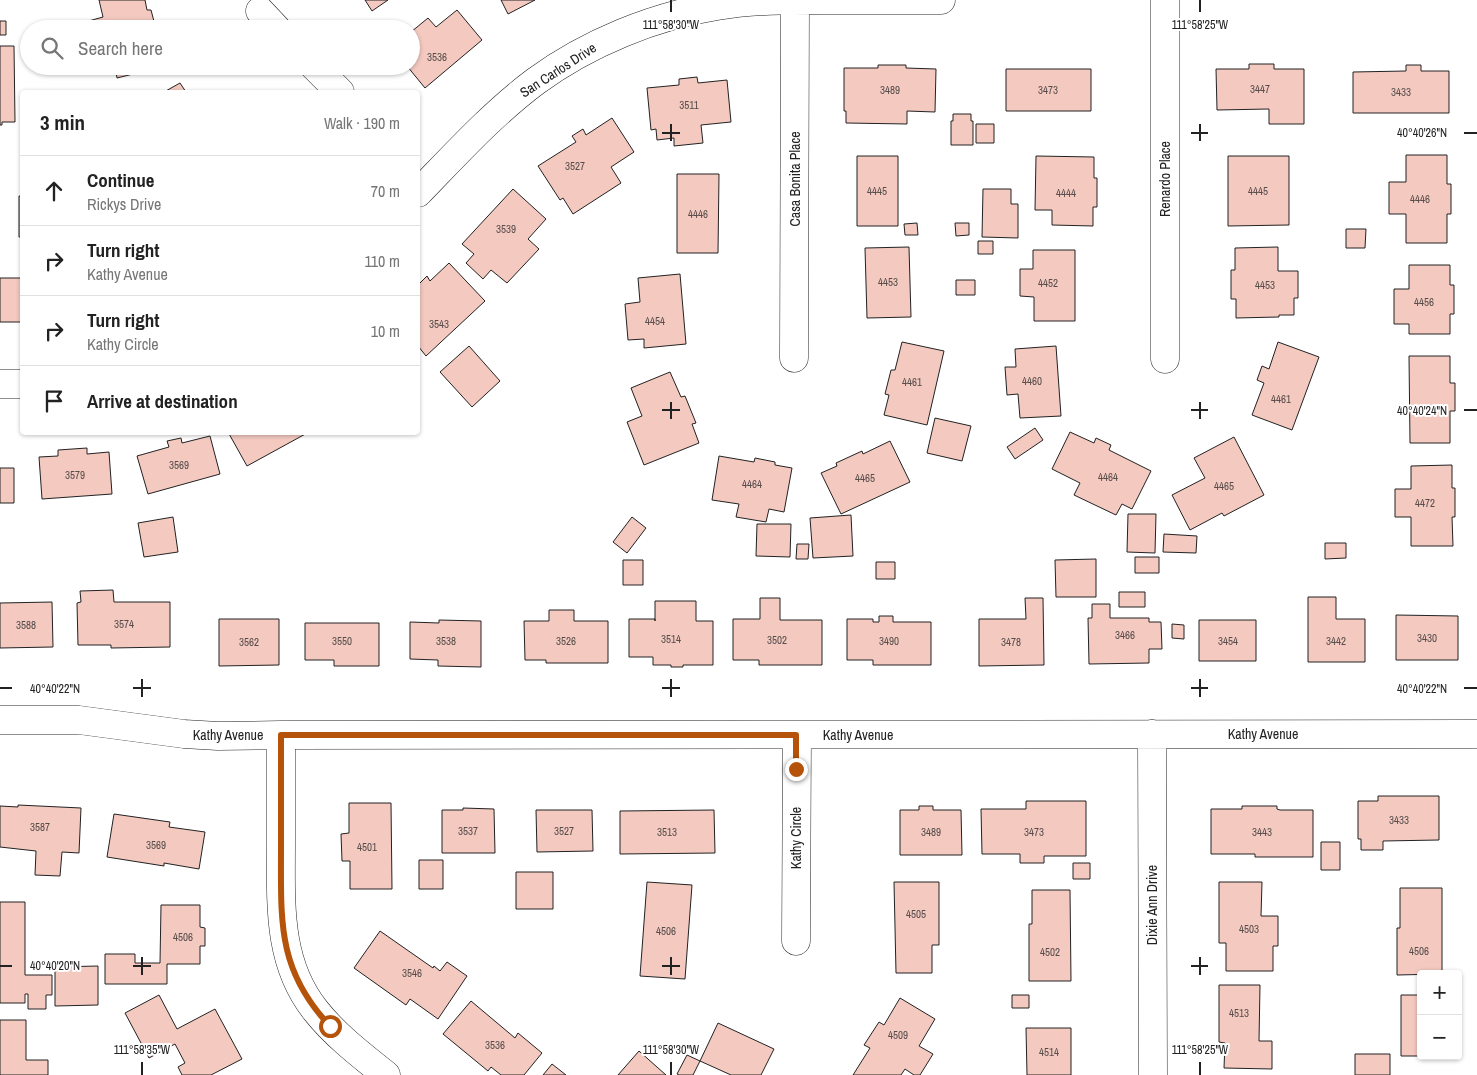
<!DOCTYPE html>
<html lang="en">
<head>
<meta charset="utf-8">
<style>
	:root { --surface:#fff; --page:#f6f6f6; --text:#222; --muted:#767676; --line:#e0e0e0 }
	body { margin:0; font-family:"Archivo Narrow",sans-serif; background:var(--page); color:var(--text) }
	.controls { position:absolute; right:15px; bottom:15px; display:grid; overflow:hidden; border-radius:5px; box-shadow:0 1px 4px #0004 }
	.controls button { width:45px; height:45px; display:grid; place-items:center; padding:0; border:0; border-bottom:1px solid var(--line); background:var(--surface); color:var(--text); font:25px sans-serif }
	.stop { position:absolute; width:15px; height:15px; margin:-11px; border:4px solid #b45309; border-radius:50%; background:#fff }
	.stop.end { background:#b45309; border-color:#fff; box-shadow:0 1px 5px #0008 }
	.list { margin:0; padding:0; list-style:none }
	h2 { display:flex; justify-content:space-between; align-items:center; height:65px; margin:0; padding:0 20px; font-size:21px }
	h2 small { font-size:16px; font-weight:400; color:var(--muted) }
	.list li { display:grid; grid-template-columns:32px 1fr auto; gap:15px; align-items:center; box-sizing:border-box; height:70px; padding:0 20px; border-top:1px solid var(--line) }
	.list b { display:block; font-size:19px; white-space:nowrap }
	.list p { margin:0; font-size:16px; white-space:nowrap; color:var(--muted) }
	.list em { font-size:16px; font-style:normal; color:var(--muted) }
	.icon { flex:none; width:28px; height:28px; fill:none; stroke:currentColor; stroke-width:2; stroke-linecap:round; stroke-linejoin:round }
	.map { position:relative; flex:none; width:1477px; height:1075px; overflow:hidden }
	.search { position:absolute; background:var(--surface); box-shadow:0 1px 4px #0004; left:20px; top:20px; width:400px; height:55px; display:flex; align-items:center; gap:12px; box-sizing:border-box; padding:0 18px; border-radius:28px; color:var(--muted); font-size:19px }
	.panel { position:absolute; background:var(--surface); box-shadow:0 1px 4px #0004; left:20px; top:90px; width:400px; height:345px; border-radius:5px }
	.map>svg:first-child { display:block }
</style>
</head>
<body>
<div class="map">
<svg width="1477" height="1075" viewBox="0 0 1477 1075">
	<rect width="100%" height="100%" fill="#fff"/>
	<path fill="#f3c9c0" stroke="#222" d="M99 0H145L147 10H151L156 29H86L85 22 103 17Z
		M365 0H388L372 11Z
		M501 0H535L508 14Z
		M457 10 482 40 425 88 407 66H411V47L417 42 411 35V32L428 18 436 27Z
		M0 21H6V35H0Z
		M0 46H14L15 122H2V125H0Z
		M1249 64H1274V69H1304V124H1269V109L1217 110 1216 69H1249Z
		M878 65H906V68L936 69 935 112 907 111V124L846 123V111H844V68H878Z
		M1406 65H1421V71H1449V113H1353V72L1406 71Z
		M115 66H161V67L117 78Z
		M1006 69H1091V111H1006Z
		M697 77 698 83 727 80 731 122 701 125 703 143 674 146V138L657 140 656 129 651 130 647 88 679 85V79Z
		M180 83 186 92H164Z
		M953 114H971V121H973V145H951V121H953Z
		M612 118 634 152 611 167 621 183 573 214 563 198 560 200 538 166 576 142 572 136 583 129 586 135Z
		M976 124H994V143H976Z
		M1406 155H1447V184H1451V214H1447V243H1406V214H1389V182H1406Z
		M857 156H898V226H857Z
		M1036 156 1094 157V178H1097V207H1093V226L1052 225V210H1035Z
		M1228 156H1289V225L1228 226Z
		M677 174H719L718 253H677Z
		M513 189 546 219 528 239 539 249 507 283 491 270 483 279 466 263 474 254 462 244Z
		M983 189H1011V204H1018V238L982 237Z
		M19 196H22V237H19Z
		M917 223 918 235H905L904 224Z
		M955 223H969V235L956 236Z
		M1346 229H1366L1365 248H1346Z
		M978 241H993V254H978Z
		M909 247 911 317 867 318 865 248Z
		M1278 247V271H1298V298H1294V315H1279V317L1236 318V299H1231V270H1235V248Z
		M1033 250H1075V321H1034V297L1020 296V269H1033Z
		M449 263 485 301 426 356 418 346V285L427 276 430 281Z
		M1409 265H1450V285H1454V314H1450V334H1409V324H1394V289H1409Z
		M680 274 686 344 644 348V339L628 340 625 304 640 302 638 278Z
		M0 278H22V322H0Z
		M956 280H975V295H956Z
		M902 342 944 351 927 425 884 415 889 395 885 394 891 370H895Z
		M1278 342 1319 357 1292 430 1252 415 1264 383 1257 380 1262 366 1269 369Z
		M469 346 500 381 472 407 440 372Z
		M1056 346 1061 416 1020 418 1018 394 1007 395 1005 367H1016L1015 349Z
		M1409 356H1450V383H1455V411H1450V443H1410Z
		M670 372 681 397 685 396 696 423 692 424 699 443 644 465 627 422 642 416 631 388Z
		M935 418 971 426 962 461 927 453Z
		M1035 428 1043 440 1015 459 1007 447Z
		M228 432H309L247 466Z
		M1070 432 1094 443 1096 438 1111 445 1109 450 1151 471 1132 509 1122 504 1116 515 1074 495 1080 483 1052 469Z
		M210 436 220 474 148 494 137 456 169 447 167 441 181 438 182 443Z
		M1234 437 1264 495 1224 516 1222 513 1190 530 1172 495 1205 478 1194 458Z
		M890 441 910 482 841 514 821 473 837 466 836 463 862 451 863 454Z
		M87 448V454L109 452 112 494 42 499 39 457 58 456V450Z
		M719 456 754 462 755 458 775 462V465L792 468 784 512 769 509 766 522 736 517 739 504 712 500Z
		M1452 465V488H1455V517H1452L1453 546H1411V517H1395V489H1411V466Z
		M0 468H14V503H0Z
		M1128 514H1156L1155 553 1127 552Z
		M851 515 853 556 813 558 810 518Z
		M173 517 178 552 144 557 138 523Z
		M632 517 646 528 627 553 613 542Z
		M757 524H791L790 557 756 556Z
		M1164 534 1197 536 1196 553 1163 552Z
		M1325 543H1346V558L1325 559Z
		M797 544H809L808 559H796Z
		M1135 557H1159V573H1135Z
		M1096 559V597H1056L1055 560Z
		M623 560H643V585H623Z
		M876 562H895V579H876Z
		M113 590 114 602H170V647L111 648V645H78L77 603 81 602 80 591Z
		M1119 592H1145V607H1119Z
		M1308 597H1336V619H1365V662H1308Z
		M760 598H780V620H822V665H759V660H733V619H760Z
		M1025 598H1043L1044 665 979 666V619H1026Z
		M655 601H696V621H713V665H683V667H671V665H653V657H629V619H655V621Z
		M52 602 53 647 0 648V603Z
		M1092 604H1110V618H1149V622H1161L1162 649H1149V663L1089 664 1088 618H1092Z
		M549 610H574V621H608V663H546V660H525L524 621H549Z
		M1396 615 1458 616V660H1396Z
		M879 616H893V622H931V665H873V660H847V619H873V622H879Z
		M219 619H279V665L219 666Z
		M439 620 481 621V667L438 666V660L410 659V622L439 623Z
		M1199 620H1256V661H1199Z
		M305 623H379V666H334V660H305Z
		M1172 624 1184 625V639L1172 638Z
		M1378 796H1439V840L1383 841V850H1361V839H1358V801H1378Z
		M1026 801H1086V856H1044V863H1020V854H982L981 809H1026Z
		M349 803H391L392 889H350V861H342L341 834 349 833Z
		M18 805 81 808 79 853 62 852 60 876 35 875 36 851 0 847V806L18 807Z
		M919 806H933V810H961L962 855H900V810H919Z
		M1242 806H1277V809L1280 810H1313V857H1255V854H1211V809H1242Z
		M463 808 494 809 495 853H442V810H463Z
		M536 810H592L593 851 537 852Z
		M714 810 715 853 620 854V811Z
		M114 814 170 822 169 827 205 832 199 869 164 863V866L107 857Z
		M1321 842H1340V870H1321Z
		M419 860H443V889H419Z
		M1073 863H1090V879H1073Z
		M516 872H553V909H516Z
		M647 882 692 885 685 979 640 976Z
		M894 882H939V945H932V973H896Z
		M1219 882H1262L1261 916H1278V946H1273V971H1226V943H1219Z
		M1400 888H1442V974L1397 975V928H1400Z
		M1032 890H1070L1071 981H1029V924H1032Z
		M0 902H25V975H52V995H46V1009H28V994H25V1003H0Z
		M161 905H200V927L205 928V946H200V964H167V984H105V954H135V963H160Z
		M380 931 433 968 434 966 440 971 447 962 467 976 438 1019 410 999 406 1005 354 968Z
		M98 966V1005L55 1006V967Z
		M1219 985H1260L1259 1041H1272V1069L1224 1068 1225 1043 1219 1042Z
		M159 995 177 1029 215 1009 242 1059 211 1075H182L178 1067 185 1063 175 1044 149 1058 125 1013Z
		M1012 995H1029V1008H1012Z
		M1401 995H1421V1056H1401Z
		M900 998 935 1019 919 1046 933 1054 920 1075H914L905 1069 901 1075H853L870 1048 864 1045 879 1022 884 1025Z
		M471 1001 515 1038 518 1033 542 1053 524 1075H501L491 1067 488 1071 443 1034Z
		M0 1020H26V1060H48V1075H0Z
		M718 1023 774 1049 761 1075H731L700 1061Z
		M1026 1028H1071V1075H1027Z
		M639 1051 666 1075H618Z
		M1355 1054H1390V1075H1355Z
		M687 1055 700 1061 693 1075H679L677 1074Z
		M552 1064 566 1075H543Z"/>
	<g fill="none" stroke-linecap="round" stroke-linejoin="round">
		<defs>
			<path id="minor" d="M1165 0V359
				M260 11 277 29
				M314 66 340 92
				M418 193C455 155 493 113 536 81 588 43 654 16 717 6 752 0 788 0 823 0 862 0 902 0 941 0
				M794 358 795 0
				M0 384H22
				M0 720H79L184 734 218 736 281 735 1477 734
				M1152 734 1153 1075
				M281 735C281 771 281 808 281 845 281 903 277 963 316 1011 336 1036 361 1055 386 1075
				M796 941 797 735"/>
		</defs>
		<use href="#minor" stroke="#222" stroke-width="29"/>
		<use href="#minor" stroke="#fff" stroke-width="28"/>
	</g>
	<g fill="none" stroke-linecap="round" stroke-linejoin="round">
		<path stroke="#b45309" stroke-width="6" d="M330 1026C277 970 281 921 281 849 281 811 281 773 281 735H796V769"/>
	</g>
	<path fill="none" stroke="#222" stroke-width="2" d="M671 0V12M1200 0V12M671 124V141M1200 124V141M662 133H680M1191 133H1208M1464 133H1477M671 402V419M1200 402V419M662 410H680M1191 410H1208M1464 410H1477M142 679V697M671 679V697M1200 679V697M0 688H12M133 688H151M662 688H680M1191 688H1208M1464 688H1477M142 957V975M671 957V975M1200 957V975M0 966H12M133 966H151M662 966H680M1191 966H1208M142 1062V1075M671 1062V1075M1200 1062V1075"/>
	<g text-anchor="middle" stroke-width="4" stroke-linejoin="round" paint-order="stroke">
		<g font-size="11" fill="#564c4a">
			<text x="437" y="61">3536</text>
			<text x="1260" y="93">3447</text>
			<text x="890" y="94">3489</text>
			<text x="1048" y="94">3473</text>
			<text x="1401" y="96">3433</text>
			<text x="689" y="109">3511</text>
			<text x="575" y="170">3527</text>
			<text x="877" y="195">4445</text>
			<text x="1258" y="195">4445</text>
			<text x="1066" y="197">4444</text>
			<text x="1420" y="203">4446</text>
			<text x="698" y="218">4446</text>
			<text x="506" y="233">3539</text>
			<text x="888" y="286">4453</text>
			<text x="1048" y="287">4452</text>
			<text x="1265" y="289">4453</text>
			<text x="1424" y="306">4456</text>
			<text x="655" y="325">4454</text>
			<text x="439" y="328">3543</text>
			<text x="1032" y="385">4460</text>
			<text x="912" y="386">4461</text>
			<text x="1281" y="403">4461</text>
			<text x="179" y="469">3569</text>
			<text x="75" y="479">3579</text>
			<text x="1108" y="481">4464</text>
			<text x="865" y="482">4465</text>
			<text x="752" y="488">4464</text>
			<text x="1224" y="490">4465</text>
			<text x="1425" y="507">4472</text>
			<text x="124" y="628">3574</text>
			<text x="26" y="629">3588</text>
			<text x="1125" y="639">3466</text>
			<text x="1427" y="642">3430</text>
			<text x="671" y="643">3514</text>
			<text x="777" y="644">3502</text>
			<text x="342" y="645">3550</text>
			<text x="446" y="645">3538</text>
			<text x="566" y="645">3526</text>
			<text x="889" y="645">3490</text>
			<text x="1228" y="645">3454</text>
			<text x="1336" y="645">3442</text>
			<text x="249" y="646">3562</text>
			<text x="1011" y="646">3478</text>
			<text x="1399" y="824">3433</text>
			<text x="40" y="831">3587</text>
			<text x="468" y="835">3537</text>
			<text x="564" y="835">3527</text>
			<text x="667" y="836">3513</text>
			<text x="931" y="836">3489</text>
			<text x="1034" y="836">3473</text>
			<text x="1262" y="836">3443</text>
			<text x="156" y="849">3569</text>
			<text x="367" y="851">4501</text>
			<text x="916" y="918">4505</text>
			<text x="1249" y="933">4503</text>
			<text x="666" y="935">4506</text>
			<text x="183" y="941">4506</text>
			<text x="1419" y="955">4506</text>
			<text x="1050" y="956">4502</text>
			<text x="412" y="977">3546</text>
			<text x="1239" y="1017">4513</text>
			<text x="898" y="1039">4509</text>
			<text x="495" y="1049">3536</text>
			<text x="1049" y="1056">4514</text>
		</g>
		<g font-size="14" fill="#222" stroke="#fff">
			<text transform="translate(558 70) rotate(-33)" y="5">San Carlos Drive</text>
			<text transform="translate(795 179) rotate(-90)" y="5">Casa Bonita Place</text>
			<text transform="translate(1165 179) rotate(-90)" y="5">Renardo Place</text>
			<text x="1263" y="739">Kathy Avenue</text>
			<text x="228" y="740">Kathy Avenue</text>
			<text x="858" y="740">Kathy Avenue</text>
			<text transform="translate(796 838) rotate(-90)" y="5">Kathy Circle</text>
			<text transform="translate(1152 905) rotate(-90)" y="5">Dixie Ann Drive</text>
		</g>
	</g>
	<g font-size="12" text-anchor="middle" fill="#222" stroke="#fff" stroke-width="4" stroke-linejoin="round" paint-order="stroke">
		<text x="671" y="29">111°58'30"W</text>
		<text x="1200" y="29">111°58'25"W</text>
		<text x="1422" y="137">40°40'26"N</text>
		<text x="1422" y="415">40°40'24"N</text>
		<text x="55" y="693">40°40'22"N</text>
		<text x="1422" y="693">40°40'22"N</text>
		<text x="55" y="970">40°40'20"N</text>
		<text x="142" y="1054">111°58'35"W</text>
		<text x="671" y="1054">111°58'30"W</text>
		<text x="1200" y="1054">111°58'25"W</text>
	</g>
</svg>
<div class="controls">
<button>+</button>
<button>−</button>
</div>
<div class="stop" style="left:330px;top:1026px"></div>
<div class="stop end" style="left:796px;top:769px"></div>
<div class="search"><svg class="icon" aria-label="search" viewBox="0 0 24 24"><circle cx="10" cy="10" r="6"/><path d="M15 15l6 6"/></svg>Search here</div>
<section class="panel">
<h2>3 min<small>Walk · 190 m</small></h2>
<ul class="list">
<li><svg class="icon" aria-label="ahead" viewBox="0 0 24 24"><path d="M12 20V5M6 11l6-6 6 6"/></svg><div><b>Continue</b><p>Rickys Drive</p></div><em>70 m</em></li>
<li><svg class="icon" aria-label="right" viewBox="0 0 24 24"><path d="M7 20v-9h11M14 6l5 5-5 5"/></svg><div><b>Turn right</b><p>Kathy Avenue</p></div><em>110 m</em></li>
<li><svg class="icon" aria-label="right" viewBox="0 0 24 24"><path d="M7 20v-9h11M14 6l5 5-5 5"/></svg><div><b>Turn right</b><p>Kathy Circle</p></div><em>10 m</em></li>
<li><svg class="icon" aria-label="arrive" viewBox="0 0 24 24"><path d="M6 21V4h12l-3 4 3 4H6"/></svg><div><b>Arrive at destination</b></div></li>
</ul>
</section>
</div>
</body>
</html>
